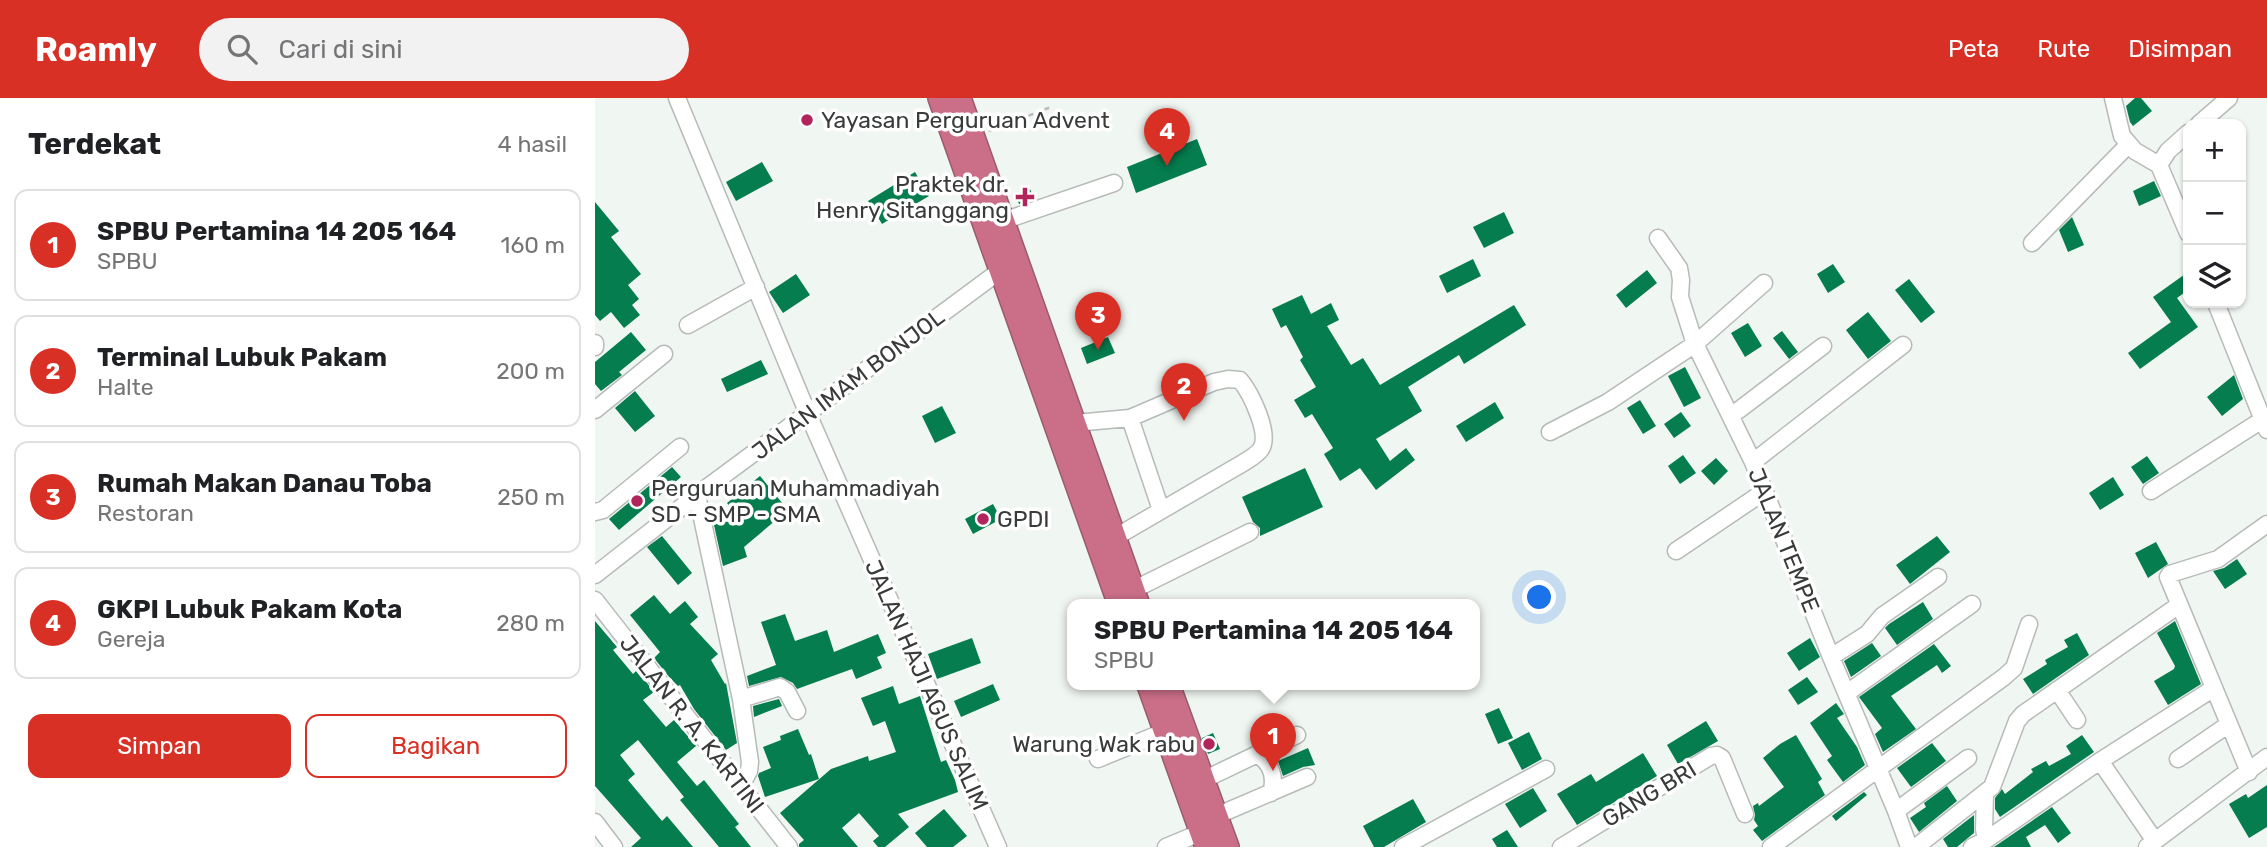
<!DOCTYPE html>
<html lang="id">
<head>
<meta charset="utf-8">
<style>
	:root { --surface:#fff; --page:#f2f2f2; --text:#202124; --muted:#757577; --line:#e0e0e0; --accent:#d93025 }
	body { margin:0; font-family:Rubik,sans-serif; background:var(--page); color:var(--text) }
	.controls { position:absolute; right:21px; top:21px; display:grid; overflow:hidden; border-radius:14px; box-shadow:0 2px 5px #0004 }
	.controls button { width:63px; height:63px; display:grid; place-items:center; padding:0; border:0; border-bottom:2px solid var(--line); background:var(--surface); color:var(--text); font:35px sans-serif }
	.you { position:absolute; left:945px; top:500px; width:24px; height:24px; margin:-18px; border:5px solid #fff; border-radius:50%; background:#1a73e8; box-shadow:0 0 0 10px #1a73e833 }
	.badge { display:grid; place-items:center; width:46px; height:46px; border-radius:50%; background:var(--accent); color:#fff; font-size:23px; font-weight:700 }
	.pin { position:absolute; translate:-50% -58px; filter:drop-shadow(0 2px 4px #0008) }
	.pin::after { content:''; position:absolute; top:37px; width:24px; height:21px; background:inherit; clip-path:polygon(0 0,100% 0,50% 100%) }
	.popup { position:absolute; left:472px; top:501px; width:413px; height:91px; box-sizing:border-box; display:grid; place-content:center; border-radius:14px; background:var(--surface); filter:drop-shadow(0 2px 5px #0005); font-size:23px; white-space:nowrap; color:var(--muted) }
	.popup b { font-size:26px; color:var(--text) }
	.popup::after { content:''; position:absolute; left:50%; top:100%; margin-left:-14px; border:14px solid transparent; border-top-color:var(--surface) }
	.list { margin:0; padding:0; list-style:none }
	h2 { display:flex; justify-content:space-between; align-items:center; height:91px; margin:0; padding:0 28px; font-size:30px }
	h2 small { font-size:23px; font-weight:400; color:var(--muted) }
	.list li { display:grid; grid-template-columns:46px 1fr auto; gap:21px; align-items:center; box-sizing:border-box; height:112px; margin:0 14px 14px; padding:0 14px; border:2px solid var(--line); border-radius:14px }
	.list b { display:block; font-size:26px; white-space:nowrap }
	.list p { margin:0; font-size:23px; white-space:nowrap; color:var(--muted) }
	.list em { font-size:23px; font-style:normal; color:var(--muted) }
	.actions { display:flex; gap:14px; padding:21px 28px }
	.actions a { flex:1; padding:16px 0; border:2px solid var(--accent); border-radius:14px; text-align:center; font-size:24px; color:var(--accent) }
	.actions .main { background:var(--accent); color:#fff }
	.icon { flex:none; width:38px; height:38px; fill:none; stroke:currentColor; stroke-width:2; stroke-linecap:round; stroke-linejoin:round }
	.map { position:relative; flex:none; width:1672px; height:749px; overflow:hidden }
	header { display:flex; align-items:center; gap:42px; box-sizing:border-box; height:98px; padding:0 35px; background:var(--accent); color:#fff }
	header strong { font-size:33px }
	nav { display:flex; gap:38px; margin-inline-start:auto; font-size:24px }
	.search { width:490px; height:63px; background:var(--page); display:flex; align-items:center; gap:18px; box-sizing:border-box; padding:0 24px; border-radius:38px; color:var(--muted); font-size:26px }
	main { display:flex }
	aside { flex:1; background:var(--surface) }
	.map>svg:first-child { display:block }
</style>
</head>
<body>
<header>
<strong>Roamly</strong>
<div class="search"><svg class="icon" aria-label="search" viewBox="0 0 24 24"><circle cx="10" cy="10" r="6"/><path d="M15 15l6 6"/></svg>Cari di sini</div>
<nav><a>Peta</a><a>Rute</a><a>Disimpan</a></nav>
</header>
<main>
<aside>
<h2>Terdekat<small>4 hasil</small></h2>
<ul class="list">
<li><span class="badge">1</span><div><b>SPBU Pertamina 14 205 164</b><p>SPBU</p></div><em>160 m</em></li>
<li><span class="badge">2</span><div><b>Terminal Lubuk Pakam</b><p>Halte</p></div><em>200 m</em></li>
<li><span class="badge">3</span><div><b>Rumah Makan Danau Toba</b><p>Restoran</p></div><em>250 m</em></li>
<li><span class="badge">4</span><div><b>GKPI Lubuk Pakam Kota</b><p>Gereja</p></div><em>280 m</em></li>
</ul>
<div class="actions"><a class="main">Simpan</a><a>Bagikan</a></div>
</aside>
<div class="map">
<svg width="1672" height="749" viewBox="0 0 1672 749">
	<rect width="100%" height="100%" fill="#f0f6f2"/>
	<path fill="#057d4e" d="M1540 0H1546L1557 13 1538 28 1535 24 1531 8Z
		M602 41 612 67 541 95 532 69Z
		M167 64 178 83 141 103 131 84Z
		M320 74 334 98 287 126 273 103Z
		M1559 83 1566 98 1544 108 1538 93Z
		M435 91 439 101 424 106 420 96Z
		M0 104 24 133 16 139 46 176 33 187 44 201 37 207 45 217 29 230 16 214 5 223 0 217Z
		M909 114 919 135 889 150 878 129Z
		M1477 119 1489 147 1473 154 1464 132Z
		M878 161 886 178 852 195 844 178Z
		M1238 166 1250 184 1233 195 1222 176Z
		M1052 172 1062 185 1031 210 1021 197Z
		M1593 174V192L1582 200 1603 229 1545 271 1533 255 1576 224 1558 199Z
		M201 176 215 197 188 215 174 194Z
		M1314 181 1340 214 1326 225 1300 192Z
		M707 197 716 216 736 205 744 222 732 228 756 267 768 260 785 287 919 207 931 227 869 266 864 257 813 289 827 313 781 341 795 363 811 350 820 362 781 392 765 370 745 383 729 356 738 350 717 316 710 320 699 302 721 289 705 262 708 259 691 227 686 230 677 211Z
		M1273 214 1296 243 1273 261 1251 232Z
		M1153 225 1167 248 1150 259 1136 235Z
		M1187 233 1203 254 1194 261 1178 240Z
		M36 234 51 252 24 274 27 277 6 293 0 286V264Z
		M513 239 520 255 492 266 486 250Z
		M166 262 173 276 132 294 126 281Z
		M1090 269 1106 300 1089 309 1073 278Z
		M1639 277 1648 301 1627 318 1612 299Z
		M40 293 60 318 40 334 20 310Z
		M1045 302 1061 328 1048 336 1032 310Z
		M900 304 909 320 871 344 861 328Z
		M347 308 361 335 340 345 327 318Z
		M1086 314 1096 328 1079 340 1069 326Z
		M1088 357 1101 375 1085 386 1073 368Z
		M1552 358 1564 375 1548 386 1536 369Z
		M1121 360 1133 373 1119 387 1106 373Z
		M77 369 86 379 24 432 14 421Z
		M710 370 728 409 665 438V430L658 424 647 399Z
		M165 378 193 412 149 449 152 459 128 468 117 418 137 411 132 405Z
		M1518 379 1529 397 1505 412 1494 395Z
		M398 406 406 421 378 436 370 421Z
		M67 438 97 475 83 487 52 449Z
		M1342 438 1355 454 1315 486 1301 467Z
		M1561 444 1573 466 1553 480 1540 455Z
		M1642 461 1652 476 1630 491 1618 473 1629 470Z
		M59 497 75 516 90 503 103 519 95 526 123 556 116 562 130 586 131 585 142 645 131 652 99 611 85 587 83 588 75 580 59 560 65 554 35 517Z
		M1328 504 1338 521 1302 547 1290 530 1294 526Z
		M190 516 200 543 232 532 239 554 283 536 291 555 282 559 287 570 261 581 257 571 202 591 198 585 186 579 154 588 152 578 181 567 166 524Z
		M0 523 22 549 18 552 38 576 42 572 59 594 48 602 71 629 79 622 101 648 82 664 102 688 109 682 144 726 140 729 156 749H124L85 702 89 699 43 642 25 657 40 676 33 682 67 723 72 718 98 749H36L46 740 0 688Z
		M1580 523 1606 586 1573 607 1559 583 1579 571 1580 568 1562 535Z
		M1482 535 1494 557 1438 596 1428 581 1452 566 1450 562 1473 549 1469 542Z
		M377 540 386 565 342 581 333 556Z
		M1215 540 1225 559 1204 573 1192 555Z
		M1277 545 1286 558 1256 579 1249 563Z
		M1339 546 1356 568 1347 575 1342 567 1296 598 1321 631 1288 654 1280 636 1287 630 1264 599Z
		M1212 579 1223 594 1203 607 1193 592Z
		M398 586 405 602 366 619 359 603Z
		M298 588 304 606 325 598 346 664 351 662 360 682 363 694 303 716 314 729 290 749H283L278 743 284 738 264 715 247 730 263 749H204V746L209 742 185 715 236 671 273 658 274 663 301 654 290 623 278 628 266 600Z
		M184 601 187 608 159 619 158 608Z
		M1241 605 1249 616 1242 620 1262 649 1270 667 1248 684 1232 662 1237 658 1215 625Z
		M904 610 918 640 903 646 890 616Z
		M1111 623 1123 643 1083 666 1072 647Z
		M203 631 214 657 216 656 224 681 170 699 163 678 164 675 176 670 168 649 186 642 185 638Z
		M934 634 947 661 927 672 913 645Z
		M618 635 625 651 613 656 607 640Z
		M1201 637 1227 681 1223 684 1230 697 1167 743 1158 732 1163 728 1159 722 1160 717 1158 708 1163 705 1164 708 1189 689 1168 660 1185 646Z
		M1487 637 1499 654 1405 719 1400 711V700L1407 691 1410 696 1438 674 1436 671 1451 663 1454 668 1476 656 1471 648Z
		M1337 645 1351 663 1316 689 1302 670Z
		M713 650 720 667 708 669 688 678 683 663Z
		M1048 655 1062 678 982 727 962 696 996 676 1001 684Z
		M1672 687V729L1654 740 1634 706 1651 696 1653 700Z
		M1352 688 1362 703 1324 734 1315 720 1331 709 1329 705Z
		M938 690 952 713 925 730 910 706Z
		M1269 694 1272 697 1241 723 1237 718Z
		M818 701 831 724 789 749H779L768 728Z
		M1457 709 1476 735 1463 745 1450 727 1431 739 1436 749H1399Z
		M349 711 372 738 358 749H332L320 735Z
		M1379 717V735L1362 749H1353L1348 741Z
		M912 732 923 749H902L897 741Z"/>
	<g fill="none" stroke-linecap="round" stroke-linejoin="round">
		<defs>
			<path id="minor" d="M82 0 213 316 403 749
				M1518 0 1527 38 1540 53 1564 67 1593 135
				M1604 26 1634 0
				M1564 67 1573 53 1593 35
				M408 123 519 85
				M1063 140 1084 170 1086 182 1085 199 1100 246 1158 364 1236 559 1301 713 1314 749
				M1437 145 1533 47
				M1621 205 1672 332
				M93 227 161 189
				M0 245V249
				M0 312 69 256
				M1136 318 1228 248
				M535 320 566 412
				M480 325 535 320 619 284 633 281 645 282C655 294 676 335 666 351 662 357 654 361 648 365L519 440
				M955 334 1013 304 1100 246 1169 185
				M1158 364 1308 247
				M1556 393 1667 322
				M102 397 146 601 155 664 154 673 146 688
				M0 414 8 412 85 349
				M1081 453 1170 393
				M0 477 102 397 406 172
				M538 492 655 434
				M0 502 194 749
				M1236 559 1272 536 1287 518 1343 479
				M1462 592 1482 622
				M1252 595 1377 506
				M146 601 185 589 192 594 202 613
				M662 656C676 665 681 679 676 695
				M503 661 571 633
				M1583 661 1634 626
				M1505 663 1560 743
				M1654 674 1573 479 1575 476 1623 461 1672 426
				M600 686 702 637
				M1390 696 1389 731 1391 742
				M1301 713 1373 660
				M621 718 712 679
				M0 724 19 749
				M571 749 607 734
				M808 749 951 671
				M966 749 1116 658 1122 657 1127 660 1150 716
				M1176 749 1409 579 1419 570 1434 526
				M1321 749 1397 689 1422 623 1428 616 1584 507
				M1377 749 1391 742 1505 663 1619 590
				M1552 749 1672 659"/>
			<path id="highway" d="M345 0 525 507
				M364 0 543 507
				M554 587 612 749
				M573 587 632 749"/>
		</defs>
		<use href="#minor" stroke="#b6bbb8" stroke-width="19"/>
		<use href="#highway" stroke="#985d6d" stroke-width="26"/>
		<path stroke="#b8bdb9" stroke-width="2.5" stroke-dasharray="5 3.5" stroke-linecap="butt" d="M394 33 456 9"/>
		<use href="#minor" stroke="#fff" stroke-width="16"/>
		<use href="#highway" stroke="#cb6f88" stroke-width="23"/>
	</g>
	<g fill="#b2255c" stroke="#fff" stroke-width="2.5">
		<circle cx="212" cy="22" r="7"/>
		<path d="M426.5 88.5h7v7h7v7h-7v7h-7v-7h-7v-7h7z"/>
		<circle cx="42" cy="403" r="7"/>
		<circle cx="388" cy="421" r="7"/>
		<circle cx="614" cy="646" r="7"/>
	</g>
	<g text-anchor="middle" stroke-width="7" stroke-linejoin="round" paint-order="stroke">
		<g font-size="23" fill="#393b3a" stroke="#fff" text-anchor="start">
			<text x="226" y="30">Yayasan Perguruan Advent</text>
			<text x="414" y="94" text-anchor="end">Praktek dr.<tspan x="414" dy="26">Henry Sitanggang</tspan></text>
			<text x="56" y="398">Perguruan Muhammadiyah<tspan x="56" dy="26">SD - SMP - SMA</tspan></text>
			<text x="402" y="429">GPDI</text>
			<text x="600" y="654" text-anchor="end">Warung Wak rabu</text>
		</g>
		<g font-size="23" fill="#393b3a" stroke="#fff">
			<text transform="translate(253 286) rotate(-37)" y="8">JALAN IMAM BONJOL</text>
			<text transform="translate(1189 442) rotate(68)" y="8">JALAN TEMPE</text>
			<text transform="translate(332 587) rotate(66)" y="8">JALAN HAJI AGUS SALIM</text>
			<text transform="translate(97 626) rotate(52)" y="8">JALAN R. A. KARTINI</text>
			<text transform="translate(1054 696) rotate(-31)" y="8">GANG BRI</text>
		</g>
	</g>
</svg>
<div class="controls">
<button>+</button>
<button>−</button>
<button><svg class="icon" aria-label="layers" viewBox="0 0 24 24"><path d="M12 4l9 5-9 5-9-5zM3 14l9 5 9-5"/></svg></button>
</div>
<div class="you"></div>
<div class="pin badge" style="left:678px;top:673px">1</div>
<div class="popup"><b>SPBU Pertamina 14 205 164</b>SPBU</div>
<div class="pin badge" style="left:589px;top:323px">2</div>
<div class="pin badge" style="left:503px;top:252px">3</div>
<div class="pin badge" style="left:572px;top:68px">4</div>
</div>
</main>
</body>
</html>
